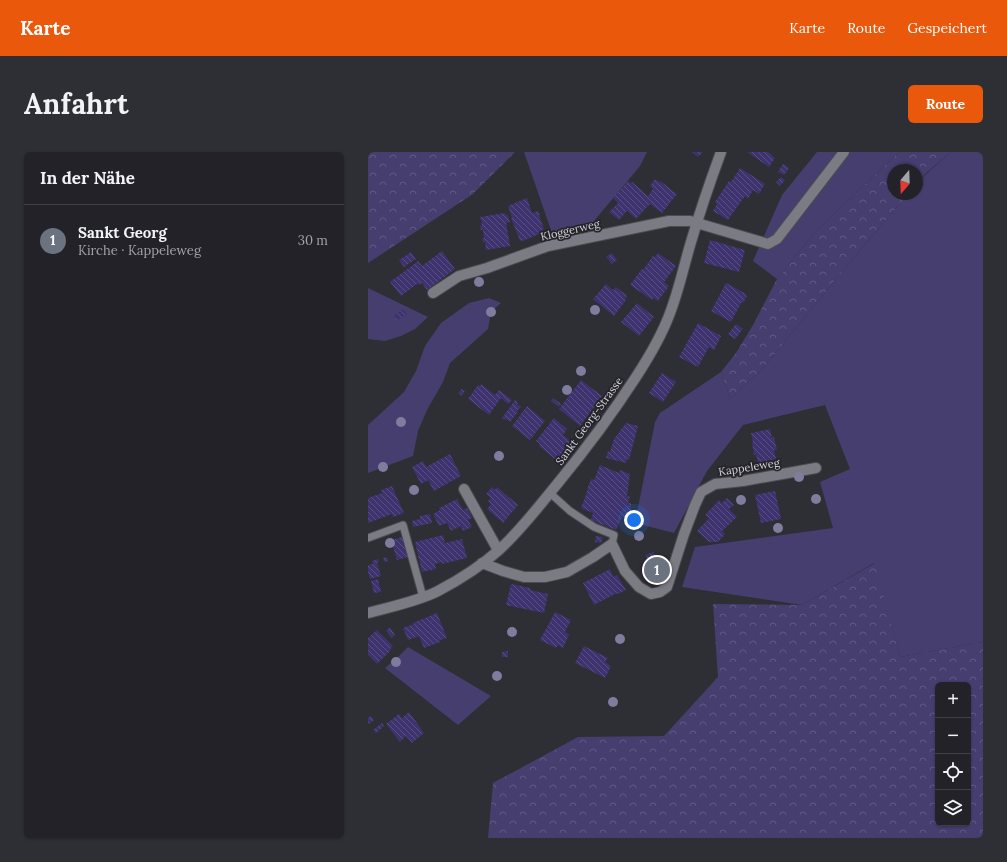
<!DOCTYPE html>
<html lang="de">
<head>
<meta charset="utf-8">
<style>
	:root { --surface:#222228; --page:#2e2f34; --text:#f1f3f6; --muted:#a2a4a8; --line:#3f3f45; --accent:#ea580c }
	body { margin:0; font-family:Lora,serif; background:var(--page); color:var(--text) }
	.controls { position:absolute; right:12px; bottom:12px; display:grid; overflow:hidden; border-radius:6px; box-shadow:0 1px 3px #0004 }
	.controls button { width:36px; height:36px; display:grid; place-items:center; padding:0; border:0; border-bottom:1px solid var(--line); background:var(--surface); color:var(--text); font:20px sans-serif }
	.compass { position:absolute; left:519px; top:12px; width:36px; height:36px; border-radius:50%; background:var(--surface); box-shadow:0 1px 3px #0004; rotate:199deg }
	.you { position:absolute; left:266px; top:368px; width:14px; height:14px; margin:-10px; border:3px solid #fff; border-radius:50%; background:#1a73e8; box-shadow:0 0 0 6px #1a73e833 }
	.badge { display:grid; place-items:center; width:26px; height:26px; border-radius:50%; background:var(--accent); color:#fff; font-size:13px; font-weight:700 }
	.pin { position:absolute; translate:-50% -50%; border:2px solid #fff; box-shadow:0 1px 4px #0006 }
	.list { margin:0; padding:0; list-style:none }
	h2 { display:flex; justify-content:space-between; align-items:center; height:52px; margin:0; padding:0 16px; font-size:17px }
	h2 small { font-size:13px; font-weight:400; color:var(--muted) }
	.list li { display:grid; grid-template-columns:26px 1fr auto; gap:12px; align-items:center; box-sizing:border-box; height:72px; padding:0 16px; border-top:1px solid var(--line) }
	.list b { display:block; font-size:15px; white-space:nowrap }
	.list p { margin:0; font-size:13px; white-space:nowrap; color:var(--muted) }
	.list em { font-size:13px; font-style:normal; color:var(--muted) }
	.icon { flex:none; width:22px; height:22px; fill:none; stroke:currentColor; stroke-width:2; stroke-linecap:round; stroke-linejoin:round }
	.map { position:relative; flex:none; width:615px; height:686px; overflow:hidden; border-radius:6px }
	header { display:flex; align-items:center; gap:24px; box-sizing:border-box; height:56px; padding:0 20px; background:var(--accent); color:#fff }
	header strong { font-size:19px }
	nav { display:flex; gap:22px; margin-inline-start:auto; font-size:14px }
	.intro { display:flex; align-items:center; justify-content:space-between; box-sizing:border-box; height:96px; padding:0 24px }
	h1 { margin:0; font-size:28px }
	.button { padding:10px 18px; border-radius:6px; background:var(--accent); color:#fff; font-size:14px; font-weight:700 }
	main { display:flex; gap:24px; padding:0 24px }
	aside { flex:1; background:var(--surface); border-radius:6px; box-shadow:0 1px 3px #0004 }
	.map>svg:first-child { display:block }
</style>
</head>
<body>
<header>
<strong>Karte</strong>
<nav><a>Karte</a><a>Route</a><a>Gespeichert</a></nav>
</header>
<div class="intro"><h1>Anfahrt</h1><a class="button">Route</a></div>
<main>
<aside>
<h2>In der Nähe<small></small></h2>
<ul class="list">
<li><span class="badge" style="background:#6b7280">1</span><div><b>Sankt Georg</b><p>Kirche · Kappeleweg</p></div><em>30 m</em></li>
</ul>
</aside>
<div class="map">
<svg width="615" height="686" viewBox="0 0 615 686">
	<defs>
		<pattern id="forest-crowns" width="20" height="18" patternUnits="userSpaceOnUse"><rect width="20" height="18" fill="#463e6f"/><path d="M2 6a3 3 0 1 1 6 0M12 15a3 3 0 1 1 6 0" fill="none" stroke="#605983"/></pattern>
		<pattern id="building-back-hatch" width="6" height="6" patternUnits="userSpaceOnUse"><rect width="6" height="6" fill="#3e326f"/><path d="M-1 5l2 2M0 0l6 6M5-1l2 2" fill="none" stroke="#594f83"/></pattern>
	</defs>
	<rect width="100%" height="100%" fill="#2e2e35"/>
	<path fill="#463e6f" d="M156 0H279L272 14 221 75 185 84Z
		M449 0H531L448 79 409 127 385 109 414 43Z
		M583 0H615V490L532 505 506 411 434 453 314 435 327 395 465 376 452 330 482 317 457 253 375 273 339 319 306 381 267 371 287 270 292 261 353 220 362 247 395 216 488 103 540 42H549V31L557 23Z
		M0 136 60 165 47 177 33 184 17 189 0 187Z
		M121 146 133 151 123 160 120 177 82 211 75 230 59 258 50 279 45 304 0 321V273L36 240 48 219 57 194 73 171 101 151Z
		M40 495 123 544 90 573 17 516 31 504Z"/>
	<path fill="url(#forest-crowns)" fill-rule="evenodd" d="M0 0H147L105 42 0 111Z
		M531 0H583L557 22 549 31V18H525V42H540L488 103 395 216 362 247 353 220 368 201 385 173 409 127 448 79Z
		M507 411 532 505 615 490V686H120L125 631 210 585 296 584 350 525 345 452 434 453ZM570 533H600V671H570Z"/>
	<path fill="url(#building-back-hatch)" d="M324 0H335L330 5Z
		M379 0H400L407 6 401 15Z
		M415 12 421 16 416 23 410 20Z
		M372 16 397 32 391 42 385 38 380 47 377 44 360 68 345 59 349 52 347 50 361 29 363 30Z
		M413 25 417 28 412 34 408 30Z
		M287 27 291 30 292 29 309 42 294 61 282 52 268 67 259 59 251 68 241 60 250 51 245 46 260 29 263 31 264 30 280 44 285 37 282 34Z
		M159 46 164 61 170 59 172 63H171L176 77 171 80V82L155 89 154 88 152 89 143 66H144L140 54Z
		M137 61V63L139 62 142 70 139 71 138 70 142 94 118 98 117 90H115L114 86H116L115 78H113L112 73H114L112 65Z
		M342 88 377 98 371 120 336 111Z
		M74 99 87 117 59 138 54 131 52 133 49 132 33 144 22 130 50 109 54 114Z
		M43 100 48 107 36 115 31 108Z
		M244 101 249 108 244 112 238 105Z
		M290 101 308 114 296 130 301 134 290 149 285 146 284 148 262 133 270 122 274 117 275 118 285 104 287 105Z
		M358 131 378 142 377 143 379 144 375 151H373L363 170 343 159Z
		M238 132 245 138 248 135 259 144 257 147 258 148 246 164 225 147Z
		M269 151 286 165 271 184 253 170Z
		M35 157 39 162 30 168 26 163Z
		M330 171 353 184 346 198 341 195 330 215 311 205Z
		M368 172 375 177 367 187 360 182Z
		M294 221 308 230 295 250 281 241Z
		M213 228 234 244 212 274 191 257Z
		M113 232 127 243 131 238 144 248 140 252 133 246 121 263 100 247 110 233 112 234Z
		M93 237 97 239 94 244 91 241Z
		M185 246 193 252 191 255 183 249Z
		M147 248 150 251 149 252 153 255 149 259 150 260 142 270 138 267 137 268 134 266Z
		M159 254 177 269 162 288 144 274Z
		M186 266 199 277 195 283 205 291 192 308 189 305 187 307 171 294 172 292 168 289Z
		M258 271 270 274 261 308 259 307 258 311 238 306 240 299 242 300 246 287Z
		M402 277 404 286 406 285 409 298H406L408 307 390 311 388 302 386 303 384 290H385L383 281Z
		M82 302 93 324 66 339 60 328 53 332 44 315 55 309 58 315Z
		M232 313 251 321 252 318 262 322 259 344 262 345 260 351H263V375H259V365H254L248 378 223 368 225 361 213 356 220 337H219L223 327 226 328Z
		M24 334 36 361 25 365 24 362 0 371V346L14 341 13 338Z
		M124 335 127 338 129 335 150 353 135 371 119 357 123 352 120 349 123 346 118 342Z
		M407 339 413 367 393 371 387 343Z
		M359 346 366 353 361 357 369 365 354 379 357 382 350 390H341L329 379 341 366 337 363 351 348 354 351Z
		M89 347 95 358 99 356 104 366 100 368 104 375 95 379 93 374 83 379 79 371 71 374 65 362 72 358 71 356Z
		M62 362 64 371 45 375 44 369 52 367V364Z
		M75 383 77 391 94 387 99 406 74 412V410L67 412 68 417 54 420 47 390Z
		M228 384 235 385 233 391 227 390Z
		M34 385 40 405 29 408 23 388Z
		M285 400 291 407H292L300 424 286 430 279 412H280L278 403Z
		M19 405 20 409 16 410 15 406Z
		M10 407 11 410 9 411 13 424 2 427 0 420V413L5 412 4 409Z
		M242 417 245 425 249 423 258 438 250 442 249 441 226 453 215 431Z
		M10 427 13 440 6 441 3 429Z
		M143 432 162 436V438L180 442 176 461 138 453Z
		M187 460 203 468 197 480 201 483 195 496 190 493 188 496 172 488Z
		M69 461 79 486 72 488V490L56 496 51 484 40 488 35 476 46 472 45 471Z
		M22 475 27 483 24 486 18 479Z
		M9 478 25 494 22 497 23 498 9 512 0 503V486Z
		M216 494 240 506 237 510 243 514 237 526 207 511Z
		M140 499V505H134V500Z
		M41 560 56 581 44 591 38 584 32 590 18 572 31 562 34 566Z
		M3 564 6 568 1 572 0 570V566Z
		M14 571 16 574 8 581 5 578Z"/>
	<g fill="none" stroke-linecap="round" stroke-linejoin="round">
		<defs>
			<path id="service" d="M182 341 202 359 226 375 246 383 244 392
				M0 386 35 373 55 445"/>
			<path id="minor" d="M65 141 91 124 119 116 180 94 301 69H322L400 92 409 87 476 0
				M96 337 130 398
				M114 411 135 419 156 425H177L199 420 225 405 244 392 257 419 271 435 283 442 292 440 299 435 316 382 327 353 333 340 347 332 375 329 448 316"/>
			<path id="tertiary" d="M0 461C22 455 51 449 70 439 91 428 113 414 131 398 153 378 171 354 190 331 218 297 244 262 268 225 281 205 294 183 302 161 311 138 316 113 323 90 332 59 342 30 353 0"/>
		</defs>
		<use href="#service" stroke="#4b4b50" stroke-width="9"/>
		<use href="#minor" stroke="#4b4b50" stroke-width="12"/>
		<use href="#tertiary" stroke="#4b4b50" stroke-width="12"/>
		<use href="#service" stroke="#7b7b83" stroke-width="7"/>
		<use href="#minor" stroke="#7b7b83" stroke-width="10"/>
		<use href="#tertiary" stroke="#7b7b83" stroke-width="10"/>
	</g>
	<g fill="#7f7c9e">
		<circle cx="111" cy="130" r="5"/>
		<circle cx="227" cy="158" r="5"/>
		<circle cx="123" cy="160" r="5"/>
		<circle cx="213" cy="219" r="5"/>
		<circle cx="199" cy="238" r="5"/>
		<circle cx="33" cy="270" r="5"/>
		<circle cx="131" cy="304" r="5"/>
		<circle cx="15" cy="315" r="5"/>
		<circle cx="431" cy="325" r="5"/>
		<circle cx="46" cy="338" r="5"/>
		<circle cx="448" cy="347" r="5"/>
		<circle cx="373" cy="348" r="5"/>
		<circle cx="410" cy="376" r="5"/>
		<circle cx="271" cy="384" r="5"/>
		<circle cx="22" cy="391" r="5"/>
		<circle cx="144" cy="480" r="5"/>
		<circle cx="252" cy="487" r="5"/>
		<circle cx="28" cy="510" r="5"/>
		<circle cx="129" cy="524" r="5"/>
		<circle cx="245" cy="550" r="5"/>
	</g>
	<g text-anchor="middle" stroke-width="3.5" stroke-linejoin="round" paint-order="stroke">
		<g font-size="11" fill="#d2d2d6" stroke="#25242b">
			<text transform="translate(202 78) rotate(-13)" y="4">Kloggerweg</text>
			<text transform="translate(221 269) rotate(-54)" y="4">Sankt Georg-Strasse</text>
			<text transform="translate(381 315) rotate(-9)" y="4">Kappeleweg</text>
		</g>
	</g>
</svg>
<div class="controls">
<button>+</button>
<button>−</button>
<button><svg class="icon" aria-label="locate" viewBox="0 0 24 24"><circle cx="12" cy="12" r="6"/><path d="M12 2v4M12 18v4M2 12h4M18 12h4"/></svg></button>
<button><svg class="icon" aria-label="layers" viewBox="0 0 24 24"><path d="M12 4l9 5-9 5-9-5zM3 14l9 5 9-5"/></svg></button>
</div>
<svg class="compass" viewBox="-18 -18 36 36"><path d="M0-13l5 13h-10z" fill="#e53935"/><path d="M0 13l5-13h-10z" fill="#a2a4a8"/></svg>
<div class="you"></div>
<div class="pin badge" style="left:289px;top:418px;background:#6b7280">1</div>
</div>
</main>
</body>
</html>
